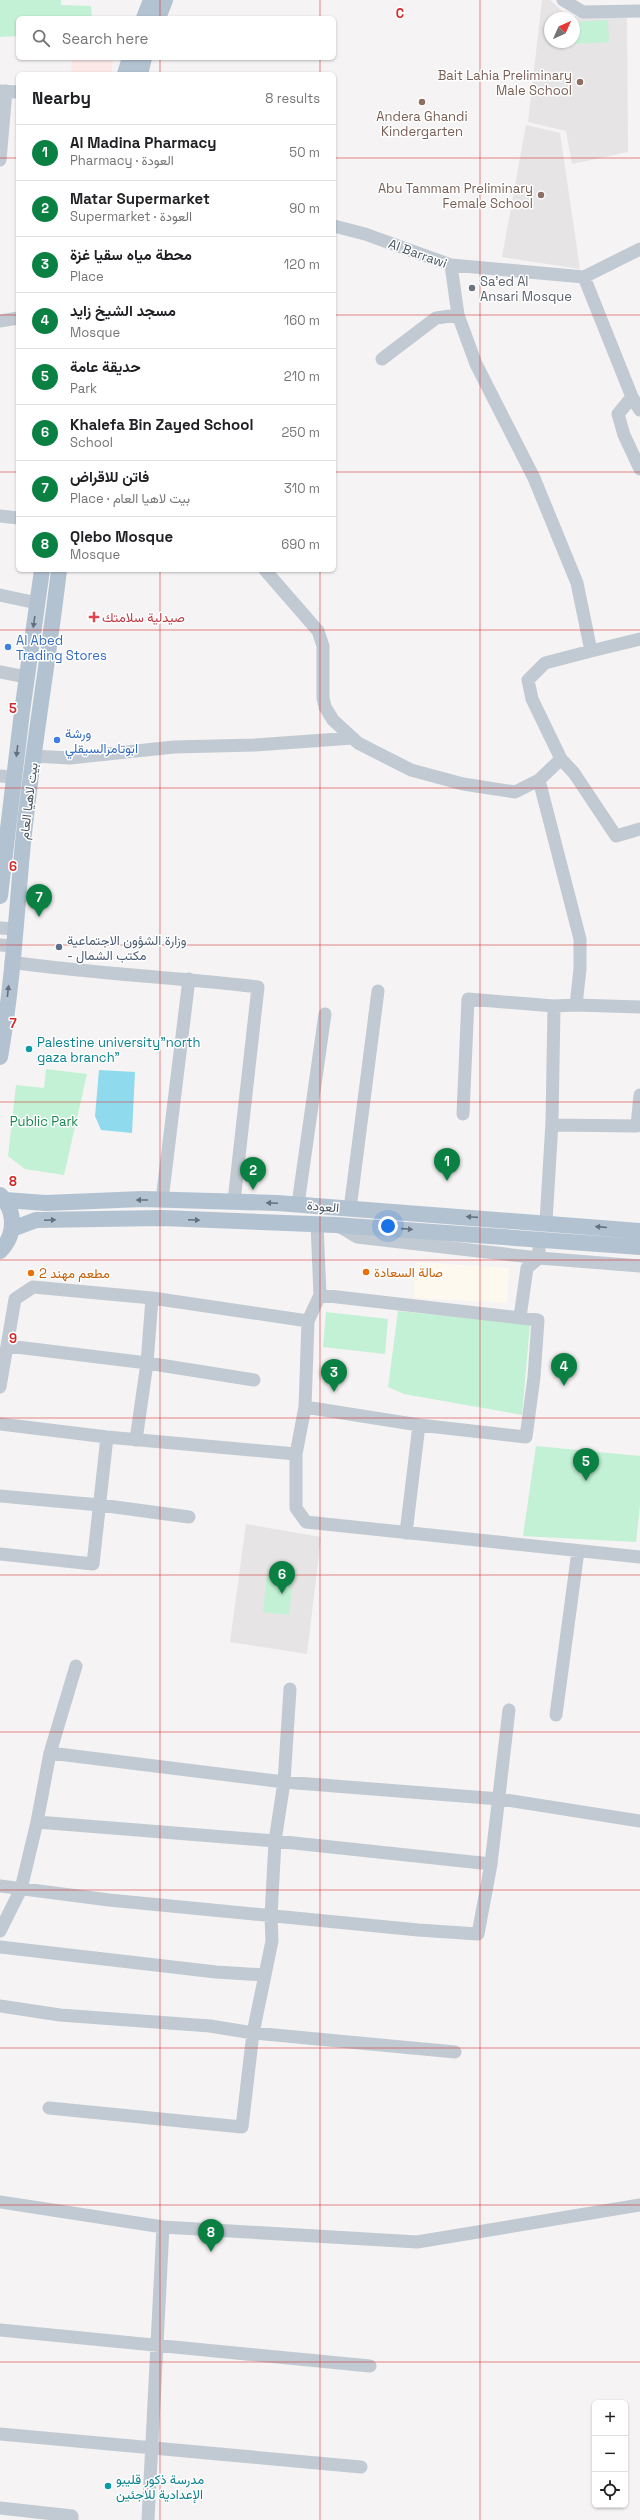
<!DOCTYPE html>
<html lang="en">
<head>
<meta charset="utf-8">
<style>
	:root { --surface:#fff; --page:#f2f2f2; --text:#202124; --muted:#757577; --line:#e0e0e0; --accent:#0b8043 }
	body { margin:0; font-family:"Space Grotesk",Vazirmatn,sans-serif; background:var(--page); color:var(--text) }
	.controls { position:absolute; right:12px; bottom:12px; display:grid; overflow:hidden; border-radius:6px; box-shadow:0 1px 3px #0004 }
	.controls button { width:36px; height:36px; display:grid; place-items:center; padding:0; border:0; border-bottom:1px solid var(--line); background:var(--surface); color:var(--text); font:20px sans-serif }
	.compass { position:absolute; left:544px; top:12px; width:36px; height:36px; border-radius:50%; background:var(--surface); box-shadow:0 1px 3px #0004; rotate:45deg }
	.you { position:absolute; left:388px; top:1226px; width:14px; height:14px; margin:-10px; border:3px solid #fff; border-radius:50%; background:#1a73e8; box-shadow:0 0 0 6px #1a73e833 }
	.badge { display:grid; place-items:center; width:26px; height:26px; border-radius:50%; background:var(--accent); color:#fff; font-size:13px; font-weight:700 }
	.pin { position:absolute; translate:-50% -33px; filter:drop-shadow(0 1px 2px #0008) }
	.pin::after { content:''; position:absolute; top:21px; width:14px; height:12px; background:inherit; clip-path:polygon(0 0,100% 0,50% 100%) }
	.list { margin:0; padding:0; list-style:none }
	h2 { display:flex; justify-content:space-between; align-items:center; height:52px; margin:0; padding:0 16px; font-size:17px }
	h2 small { font-size:13px; font-weight:400; color:var(--muted) }
	.list li { display:grid; grid-template-columns:26px 1fr auto; gap:12px; align-items:center; box-sizing:border-box; height:56px; padding:0 16px; border-top:1px solid var(--line) }
	.list b { display:block; font-size:15px; white-space:nowrap }
	.list p { margin:0; font-size:13px; white-space:nowrap; color:var(--muted) }
	.list em { font-size:13px; font-style:normal; color:var(--muted) }
	.icon { flex:none; width:22px; height:22px; fill:none; stroke:currentColor; stroke-width:2; stroke-linecap:round; stroke-linejoin:round }
	.map { position:relative; flex:none; width:640px; height:2520px; overflow:hidden }
	.search { position:absolute; background:var(--surface); box-shadow:0 1px 3px #0004; left:16px; top:16px; width:320px; height:44px; display:flex; align-items:center; gap:10px; box-sizing:border-box; padding:0 14px; border-radius:6px; color:var(--muted); font-size:15px }
	.panel { position:absolute; background:var(--surface); box-shadow:0 1px 3px #0004; left:16px; top:72px; width:320px; height:500px; border-radius:6px }
	.map>svg:first-child { display:block }
</style>
</head>
<body>
<div class="map">
<svg width="640" height="2520" viewBox="0 0 640 2520">
	<rect width="100%" height="100%" fill="#f5f3f3"/>
	<path fill="#fdf9ef" d="M415 1262 509 1268 507 1303 414 1298Z"/>
	<path fill="#e6e4e5" fill-rule="evenodd" d="M542 0H550L568 16 627 18 628 152 572 164 566 131 528 122ZM550 18H574V42H550Z
		M526 125 560 133 580 269 502 257Z
		M246 1524 321 1537 307 1654 230 1642Z"/>
	<path fill="#fce8e6" d="M72 58H113L111 74H71Z"/>
	<path fill="#c3f1d5" d="M0 0H61V5L91 6 92 18H18V36L0 37Z
		M608 20 609 42 573 44 574 22Z
		M46 1069 87 1074 64 1175 25 1169 8 1156 16 1085 44 1088Z
		M398 1311 530 1324 522 1415 404 1394 388 1387Z
		M326 1312 388 1319 385 1354 323 1347Z
		M536 1446 640 1456V1505L636 1542 523 1536Z
		M267 1573 293 1576 289 1615 263 1612Z"/>
	<path fill="#90daee" d="M99 1070 135 1072 132 1133 101 1130 95 1116Z"/>
	<g fill="none" stroke-linecap="round" stroke-linejoin="round">
		<path stroke="#c1cad2" stroke-width="13" d="M563 0 583 12 640 11
			M0 91 18 92
			M0 160 6 91
			M334 226 365 234 451 265 584 277 640 249
			M451 265 458 315 476 364 534 478 577 583 591 651 545 663 528 680 532 699 561 759 574 773 616 836 640 829
			M584 277 632 397 618 414 624 435 640 469
			M0 321 18 318
			M382 359 436 318 458 315
			M632 397 640 410
			M0 516 18 518
			M265 570 318 631 323 646V698L325 707 333 720 358 743 411 770 463 784 515 792 539 780
			M0 595 37 603
			M591 651 640 639
			M0 672 26 677
			M33 756 70 758 174 747 255 745 353 738
			M561 759 539 780 580 939V969L576 1005
			M0 776 13 777
			M0 928 16 929
			M0 945 13 946
			M11 962C93 974 176 977 258 987L234 1201
			M463 1114 468 999 554 1006 576 1005 640 1007
			M552 1125 637 1126 640 1095
			M162 1200 189 979
			M298 1204 325 1014
			M350 1209 378 991
			M546 1222 552 1122 554 1006
			M317 1224 320 1295 308 1321 305 1407 296 1454V1508L306 1522 640 1557
			M337 1225 357 1237 539 1258 640 1266
			M520 1317 527 1268 539 1258V1238
			M8 1346 147 1363 254 1380
			M0 1387 15 1299 33 1287 152 1298 308 1321
			M305 1407 419 1425 526 1437 534 1377 538 1320 320 1295
			M0 1424 107 1437 296 1454
			M136 1440 147 1363 152 1298
			M0 1496 100 1505 189 1517
			M406 1533 419 1425
			M0 1554 93 1564 107 1437
			M556 1715 578 1551
			M50 1753 284 1782 500 1799 640 1821
			M37 1822 50 1753 76 1666
			M0 1886 109 1900 418 1930 478 1934 491 1864 509 1710
			M0 1931 21 1889 37 1822 275 1841 491 1864
			M0 1947 216 1972 265 1975
			M0 2006 60 2015 210 2026 253 2033 455 2052
			M49 2108 242 2127 253 2033 272 1941 271 1916 275 1841 284 1782 290 1689
			M0 2202 163 2227 417 2242 640 2205
			M0 2330 370 2366
			M0 2434 361 2467
			M0 2508 72 2516V2520
			M148 2520 163 2227"/>
		<path stroke="#b3c2d1" stroke-width="16" d="M144 18 151 0
			M158 18 165 0
			M125 74 130 58
			M140 74 144 58
			M0 896 22 712 42 570
			M0 1057C12 990 16 921 22 853 31 758 48 664 59 570
			M0 1195C16 1211 16 1235 0 1251
			M5 1200 46 1203 142 1199 277 1203 640 1231
			M12 1229 36 1220 162 1218 336 1225 640 1247"/>
	</g>
	<defs><path id="oneway-solid" d="M-6-.8H1V-3.2L6.5 0L1 3.2V.8H-6Z"/></defs>
	<g fill="#64717d">
		<use href="#oneway-solid" transform="translate(34 622) rotate(98)"/>
		<use href="#oneway-solid" transform="translate(17 751) rotate(97)"/>
		<use href="#oneway-solid" transform="translate(8 991) rotate(-84)"/>
		<use href="#oneway-solid" transform="translate(142 1200) rotate(180)"/>
		<use href="#oneway-solid" transform="translate(272 1203) rotate(-178)"/>
		<use href="#oneway-solid" transform="translate(472 1217) rotate(-176)"/>
		<use href="#oneway-solid" transform="translate(50 1220) rotate(-2)"/>
		<use href="#oneway-solid" transform="translate(194 1220) rotate(2)"/>
		<use href="#oneway-solid" transform="translate(601 1227) rotate(-175)"/>
		<use href="#oneway-solid" transform="translate(407 1229) rotate(4)"/>
	</g>
	<path fill="none" stroke="#d62828" stroke-width="1" stroke-opacity="0.55" d="M160 0V18M320 0V18M480 0V2520M160 58V74M320 58V74M0 158H18M334 158H640M0 315H18M334 315H640M0 472H18M334 472H640M160 570V2520M320 570V2520M0 630H640M0 788H640M0 945H640M0 1102H640M0 1260H640M0 1418H640M0 1575H640M0 1732H640M0 1890H640M0 2048H640M0 2205H640M0 2362H640"/>
	<g fill="#8d6e63" stroke="#fff" stroke-width="1.5">
		<circle cx="580" cy="82" r="4"/>
		<circle cx="422" cy="102" r="4"/>
		<circle cx="541" cy="195" r="4"/>
	</g>
	<circle fill="#6b7280" stroke="#fff" stroke-width="1.5" cx="472" cy="288" r="4"/>
	<path fill="#e0444e" stroke="#fff" stroke-width="1.5" d="M92 611h4v4h4v4h-4v4h-4v-4h-4v-4h4z"/>
	<g fill="#3f7fe0" stroke="#fff" stroke-width="1.5">
		<circle cx="8" cy="647" r="4"/>
		<circle cx="57" cy="740" r="4"/>
	</g>
	<circle fill="#5c6f8a" stroke="#fff" stroke-width="1.5" cx="59" cy="947" r="4"/>
	<g fill="#0f9aa8" stroke="#fff" stroke-width="1.5">
		<circle cx="29" cy="1049" r="4"/>
		<circle cx="108" cy="2486" r="4"/>
	</g>
	<g fill="#e8710a" stroke="#fff" stroke-width="1.5">
		<circle cx="366" cy="1272" r="4"/>
		<circle cx="31" cy="1273" r="4"/>
	</g>
	<g text-anchor="middle" stroke-width="3" stroke-linejoin="round" paint-order="stroke">
		<g font-size="13" fill="#785e54" stroke="#fff" text-anchor="end">
			<text x="572" y="80">Bait Lahia Preliminary<tspan x="572" dy="15">Male School</tspan></text>
			<text x="422" y="121" text-anchor="middle">Andera Ghandi<tspan x="422" dy="15">Kindergarten</tspan></text>
			<text x="533" y="193">Abu Tammam Preliminary<tspan x="533" dy="15">Female School</tspan></text>
		</g>
		<g font-size="13" fill="#4a5661" stroke="#fff">
			<text transform="translate(418 253) rotate(20)" y="5">Al Barrawi</text>
			<text transform="translate(28 801) rotate(-83)" y="5">بيت لاهيا العام</text>
			<text transform="translate(323 1206) rotate(5)" y="5">العودة</text>
		</g>
		<g font-size="13" fill="#5b616d" stroke="#fff" text-anchor="start">
			<text x="480" y="286">Sa'ed Al<tspan x="480" dy="15">Ansari Mosque</tspan></text>
		</g>
		<g font-size="13" fill="#be3a42" stroke="#fff" text-anchor="start">
			<text x="102" y="622">صيدلية سلامتك</text>
		</g>
		<g font-size="13" fill="#366cbe" stroke="#fff" text-anchor="start">
			<text x="16" y="645">Al Abed<tspan x="16" dy="15">Trading Stores</tspan></text>
			<text x="65" y="738">ورشة<tspan x="65" dy="15">ابوتامرالسيقلي</tspan></text>
		</g>
		<g font-size="13" fill="#4e5e75" stroke="#fff" text-anchor="start">
			<text x="67" y="945">وزارة الشؤون الاجتماعية<tspan x="67" dy="15">- مكتب الشمال</tspan></text>
		</g>
		<g font-size="13" fill="#0d838f" stroke="#fff" text-anchor="start">
			<text x="37" y="1047">Palestine university"north<tspan x="37" dy="15">gaza branch"</tspan></text>
			<text x="116" y="2484">مدرسة ذكور قليبو<tspan x="116" dy="15">الإعدادية للاجئين</tspan></text>
		</g>
		<g font-size="13" fill="#17864f" stroke="#fff">
			<text x="44" y="1126">Public Park</text>
		</g>
		<g font-size="13" fill="#c56008" stroke="#fff" text-anchor="start">
			<text x="374" y="1277">صالة السعادة</text>
			<text x="39" y="1278">مطعم مهند 2</text>
		</g>
	</g>
	<g font-size="13" text-anchor="middle" font-weight="bold" fill="#d62828" stroke="#fff" stroke-width="3" stroke-linejoin="round" paint-order="stroke">
		<text x="400" y="18">C</text>
		<text x="13" y="713">5</text>
		<text x="13" y="871">6</text>
		<text x="13" y="1028">7</text>
		<text x="13" y="1186">8</text>
		<text x="13" y="1343">9</text>
	</g>
</svg>
<div class="controls">
<button>+</button>
<button>−</button>
<button><svg class="icon" aria-label="locate" viewBox="0 0 24 24"><circle cx="12" cy="12" r="6"/><path d="M12 2v4M12 18v4M2 12h4M18 12h4"/></svg></button>
</div>
<svg class="compass" viewBox="-18 -18 36 36"><path d="M0-13l5 13h-10z" fill="#e53935"/><path d="M0 13l5-13h-10z" fill="#757577"/></svg>
<div class="you"></div>
<div class="pin badge" style="left:447px;top:1181px">1</div>
<div class="pin badge" style="left:253px;top:1190px">2</div>
<div class="pin badge" style="left:334px;top:1392px">3</div>
<div class="pin badge" style="left:564px;top:1386px">4</div>
<div class="pin badge" style="left:586px;top:1481px">5</div>
<div class="pin badge" style="left:282px;top:1594px">6</div>
<div class="pin badge" style="left:39px;top:917px">7</div>
<div class="pin badge" style="left:211px;top:2252px">8</div>
<div class="search"><svg class="icon" aria-label="search" viewBox="0 0 24 24"><circle cx="10" cy="10" r="6"/><path d="M15 15l6 6"/></svg>Search here</div>
<section class="panel">
<h2>Nearby<small>8 results</small></h2>
<ul class="list">
<li><span class="badge">1</span><div><b>Al Madina Pharmacy</b><p>Pharmacy · العودة</p></div><em>50 m</em></li>
<li><span class="badge">2</span><div><b>Matar Supermarket</b><p>Supermarket · العودة</p></div><em>90 m</em></li>
<li><span class="badge">3</span><div><b>محطة مياه سقيا غزة</b><p>Place</p></div><em>120 m</em></li>
<li><span class="badge">4</span><div><b>مسجد الشيخ زايد</b><p>Mosque</p></div><em>160 m</em></li>
<li><span class="badge">5</span><div><b>حديقة عامة</b><p>Park</p></div><em>210 m</em></li>
<li><span class="badge">6</span><div><b>Khalefa Bin Zayed School</b><p>School</p></div><em>250 m</em></li>
<li><span class="badge">7</span><div><b>فاتن للاقراض</b><p>Place · بيت لاهيا العام</p></div><em>310 m</em></li>
<li><span class="badge">8</span><div><b>Qlebo Mosque</b><p>Mosque</p></div><em>690 m</em></li>
</ul>
</section>
</div>
</body>
</html>
